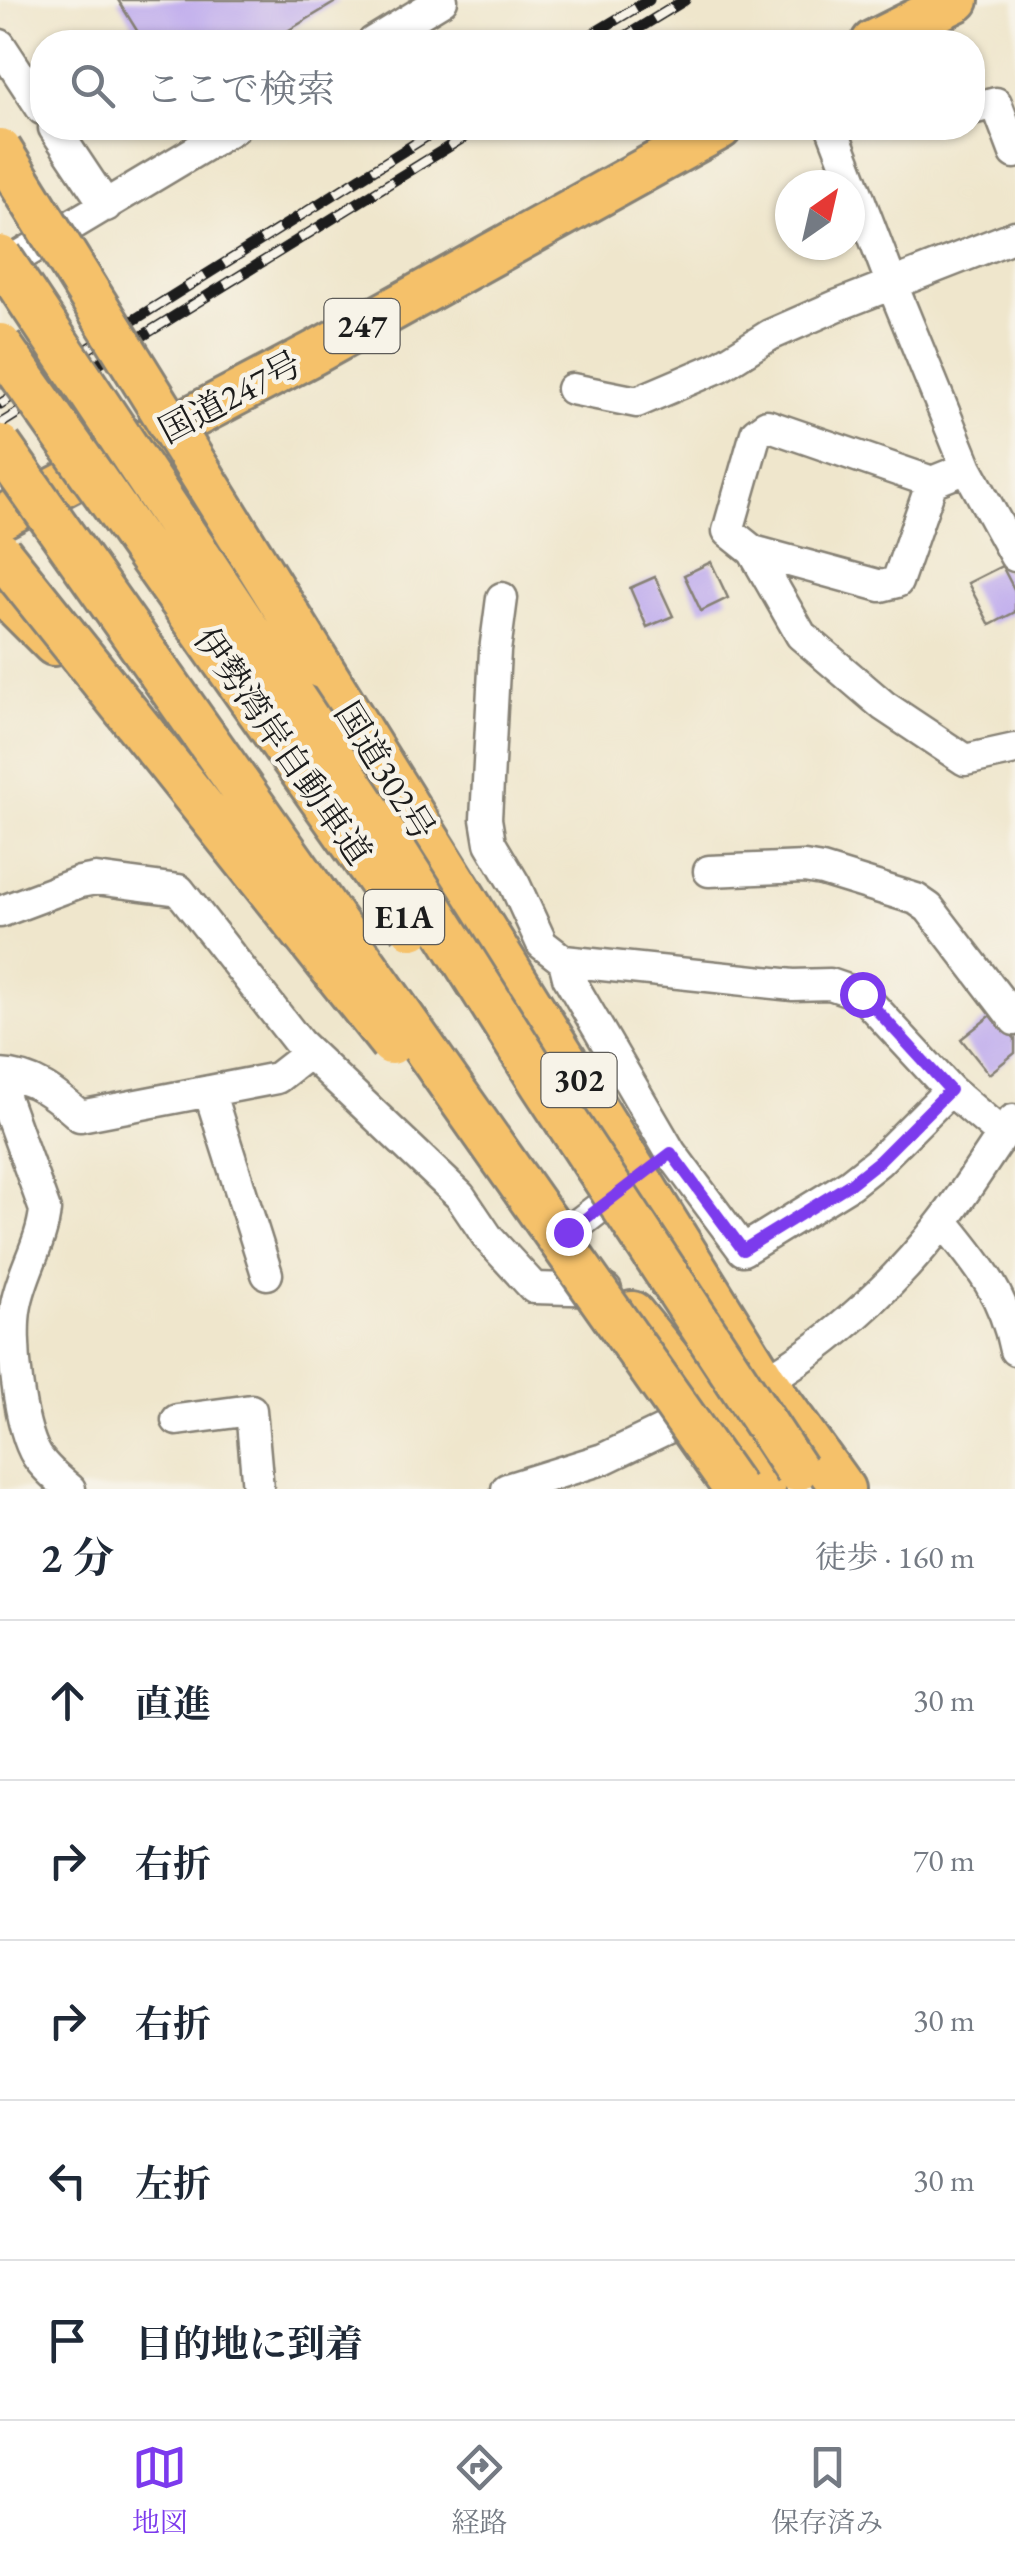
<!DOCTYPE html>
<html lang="ja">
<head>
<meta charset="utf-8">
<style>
	:root { --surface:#fff; --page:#f2f2f3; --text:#1f2937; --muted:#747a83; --line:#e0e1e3; --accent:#7c3aed }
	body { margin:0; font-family:"EB Garamond","Noto Serif JP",serif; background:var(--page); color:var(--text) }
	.compass { position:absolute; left:775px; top:170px; width:90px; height:90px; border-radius:50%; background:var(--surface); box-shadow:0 2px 8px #0004; rotate:34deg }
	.stop { position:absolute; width:30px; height:30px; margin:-22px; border:8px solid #7c3aed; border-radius:50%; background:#fff }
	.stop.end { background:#7c3aed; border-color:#fff; box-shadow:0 2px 10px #0008 }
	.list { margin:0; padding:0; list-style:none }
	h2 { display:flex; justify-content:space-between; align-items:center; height:130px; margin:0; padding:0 40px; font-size:42px }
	h2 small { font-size:32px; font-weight:400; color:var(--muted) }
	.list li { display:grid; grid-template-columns:65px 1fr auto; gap:30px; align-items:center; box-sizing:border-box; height:160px; padding:0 40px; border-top:2px solid var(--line) }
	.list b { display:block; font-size:38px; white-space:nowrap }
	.list em { font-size:32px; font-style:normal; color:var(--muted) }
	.icon { flex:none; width:55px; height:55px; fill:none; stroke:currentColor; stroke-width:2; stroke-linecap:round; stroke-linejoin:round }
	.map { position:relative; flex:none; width:1015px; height:1489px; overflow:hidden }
	.search { position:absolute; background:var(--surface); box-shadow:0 2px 8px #0004; left:30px; right:30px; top:30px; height:110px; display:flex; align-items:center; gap:25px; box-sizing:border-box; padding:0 35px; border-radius:40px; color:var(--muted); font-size:38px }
	.sheet { height:930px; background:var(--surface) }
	nav { display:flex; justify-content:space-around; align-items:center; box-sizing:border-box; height:140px; border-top:2px solid var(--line); background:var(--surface); font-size:28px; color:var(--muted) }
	nav a { display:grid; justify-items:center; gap:5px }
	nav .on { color:var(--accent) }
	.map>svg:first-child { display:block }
</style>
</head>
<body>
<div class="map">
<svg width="1015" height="1489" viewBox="0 0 1015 1489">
	<rect width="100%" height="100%" fill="#f7f3e8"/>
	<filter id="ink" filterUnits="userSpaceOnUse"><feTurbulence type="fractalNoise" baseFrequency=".01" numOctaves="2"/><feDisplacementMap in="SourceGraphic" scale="20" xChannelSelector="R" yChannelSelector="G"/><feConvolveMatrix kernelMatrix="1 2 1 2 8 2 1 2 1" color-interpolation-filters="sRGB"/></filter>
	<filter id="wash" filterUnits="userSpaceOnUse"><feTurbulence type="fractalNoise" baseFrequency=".0048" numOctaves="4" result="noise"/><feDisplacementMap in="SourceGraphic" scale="40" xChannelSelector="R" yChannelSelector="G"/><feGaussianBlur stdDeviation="2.25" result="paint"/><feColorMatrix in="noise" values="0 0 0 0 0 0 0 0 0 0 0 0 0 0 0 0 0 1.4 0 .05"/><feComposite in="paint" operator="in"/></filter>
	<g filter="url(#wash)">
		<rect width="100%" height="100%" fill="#efe6cc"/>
		<g id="blocks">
			<path fill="#baa5ee" d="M118 0H339L269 42H144Z
				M711 562 728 598 701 611 684 575Z
				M1002 566 1015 591V612L990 625 968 583Z
				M655 577 673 616 647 627 630 588Z
				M994 1013 1015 1039V1053L989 1074 961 1039Z"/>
		</g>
	</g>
	<g filter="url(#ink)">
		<use href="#blocks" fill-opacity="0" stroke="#868174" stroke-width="2.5"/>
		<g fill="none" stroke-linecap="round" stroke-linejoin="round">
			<defs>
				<path id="minor" d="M373 42 442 0
					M0 45 42 109
					M972 109 996 103 1015 153
					M54 128 106 206
					M832 128 891 282 967 468 1015 556
					M0 268 234 128
					M572 389 637 402 719 367 770 335 836 306 1015 236
					M932 482 767 425 756 433 728 531 753 551 881 586 897 582 932 482 967 468
					M753 551 801 635 884 706 965 760 1015 749
					M502 598 495 651 486 819 490 843 515 885 542 944 564 961 793 985 830 984 862 995 950 1090 1003 1135
					M709 871 804 867 822 870 916 899 929 908 1015 1020
					M0 912 80 882 96 879 179 890 299 1043 460 1196 489 1239 534 1288 606 1290
					M564 961 568 977 671 1153 743 1250 850 1184 879 1161 950 1090
					M0 1075C34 1076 56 1095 80 1116L277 1078 309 1053
					M0 1086 45 1210C42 1243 22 1272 16 1305 9 1338 19 1428 37 1456 45 1468 59 1480 70 1489
					M209 1091 267 1274
					M943 1221C979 1265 1004 1294 1015 1350
					M568 1232 629 1185
					M747 1390C819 1355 895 1285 943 1221 968 1189 989 1153 1013 1120
					M177 1420 251 1410 258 1489
					M507 1489 603 1459 701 1412"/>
				<path id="highway" d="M873 42 957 0
					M0 518 314 353 720 128
					M0 590 54 644
					M321 667 765 1381 843 1489
					M632 1313 709 1408 763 1489"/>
			</defs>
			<use href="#minor" stroke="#868174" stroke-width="35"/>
			<use href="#highway" stroke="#868174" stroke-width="48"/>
			<use href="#minor" stroke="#fff" stroke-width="30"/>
			<use href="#highway" stroke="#f5c16b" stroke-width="42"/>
			<defs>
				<path id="rail" d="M579 42 649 0
					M616 42 685 0
					M0 404 440 128
					M0 424 479 128"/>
			</defs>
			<use href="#rail" stroke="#1c1c1c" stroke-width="11"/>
			<use href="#rail" stroke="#f7f3e8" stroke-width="8" stroke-dasharray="22" stroke-linecap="butt"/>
			<defs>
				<path id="highway-bridge" d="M0 150 321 667
					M0 257 385 835 542 1084 796 1470
					M0 345 412 928
					M0 446 735 1489
					M0 553 391 1043"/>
			</defs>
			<use href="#highway-bridge" stroke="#868174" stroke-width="48" stroke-linecap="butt"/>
			<use href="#highway-bridge" stroke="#f5c16b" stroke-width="42"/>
		</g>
	</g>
	<g fill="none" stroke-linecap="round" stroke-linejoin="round" filter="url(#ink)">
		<path stroke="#7c3aed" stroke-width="12" d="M568 1232 671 1153 743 1250 850 1184 879 1161 950 1090 862 994"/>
	</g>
	<g text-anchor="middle" stroke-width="9" stroke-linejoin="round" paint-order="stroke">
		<g fill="#f7f3e8" stroke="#5e5c59" stroke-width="2.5">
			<rect x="324.5" y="299" width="75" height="54" rx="8"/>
			<rect x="364" y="890" width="80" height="54" rx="8"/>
			<rect x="541.5" y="1053" width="75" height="54" rx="8"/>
		</g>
		<g font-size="32" font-weight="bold" fill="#1c1c1c">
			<text x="362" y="337">247</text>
			<text x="404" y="928">E1A</text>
			<text x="579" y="1091">302</text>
		</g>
		<g font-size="35" fill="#1c1c1c" stroke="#f7f3e8">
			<text transform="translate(230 397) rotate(-28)" y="12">国道247号</text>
			<text transform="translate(283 746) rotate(55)" y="12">伊勢湾岸自動車道</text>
			<text transform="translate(385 771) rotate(58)" y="12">国道302号</text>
		</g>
	</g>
</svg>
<svg class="compass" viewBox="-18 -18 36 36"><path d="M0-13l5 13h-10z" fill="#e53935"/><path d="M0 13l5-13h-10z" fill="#747a83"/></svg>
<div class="stop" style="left:862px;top:994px"></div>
<div class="stop end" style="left:568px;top:1232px"></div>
<div class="search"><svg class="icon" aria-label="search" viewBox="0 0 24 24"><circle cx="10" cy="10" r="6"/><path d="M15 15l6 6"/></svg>ここで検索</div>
</div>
<section class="sheet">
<h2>2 分<small>徒歩 · 160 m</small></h2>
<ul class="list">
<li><svg class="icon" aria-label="ahead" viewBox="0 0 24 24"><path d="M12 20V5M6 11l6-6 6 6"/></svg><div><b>直進</b></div><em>30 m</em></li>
<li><svg class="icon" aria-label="right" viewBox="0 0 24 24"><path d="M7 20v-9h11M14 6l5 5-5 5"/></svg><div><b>右折</b></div><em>70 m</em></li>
<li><svg class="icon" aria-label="right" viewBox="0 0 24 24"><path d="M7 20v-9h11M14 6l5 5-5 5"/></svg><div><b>右折</b></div><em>30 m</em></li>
<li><svg class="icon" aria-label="left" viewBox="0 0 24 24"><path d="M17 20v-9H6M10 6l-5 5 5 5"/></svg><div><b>左折</b></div><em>30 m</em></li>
<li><svg class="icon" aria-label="arrive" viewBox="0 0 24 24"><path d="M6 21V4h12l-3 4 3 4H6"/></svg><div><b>目的地に到着</b></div></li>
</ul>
</section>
<nav>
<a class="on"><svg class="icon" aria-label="map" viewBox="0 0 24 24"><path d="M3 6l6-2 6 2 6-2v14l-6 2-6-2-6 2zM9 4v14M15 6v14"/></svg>地図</a>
<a><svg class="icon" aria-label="directions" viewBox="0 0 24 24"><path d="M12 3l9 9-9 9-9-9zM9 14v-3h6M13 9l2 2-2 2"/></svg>経路</a>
<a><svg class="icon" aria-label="saved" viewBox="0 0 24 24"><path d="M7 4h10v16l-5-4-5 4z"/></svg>保存済み</a>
</nav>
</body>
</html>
